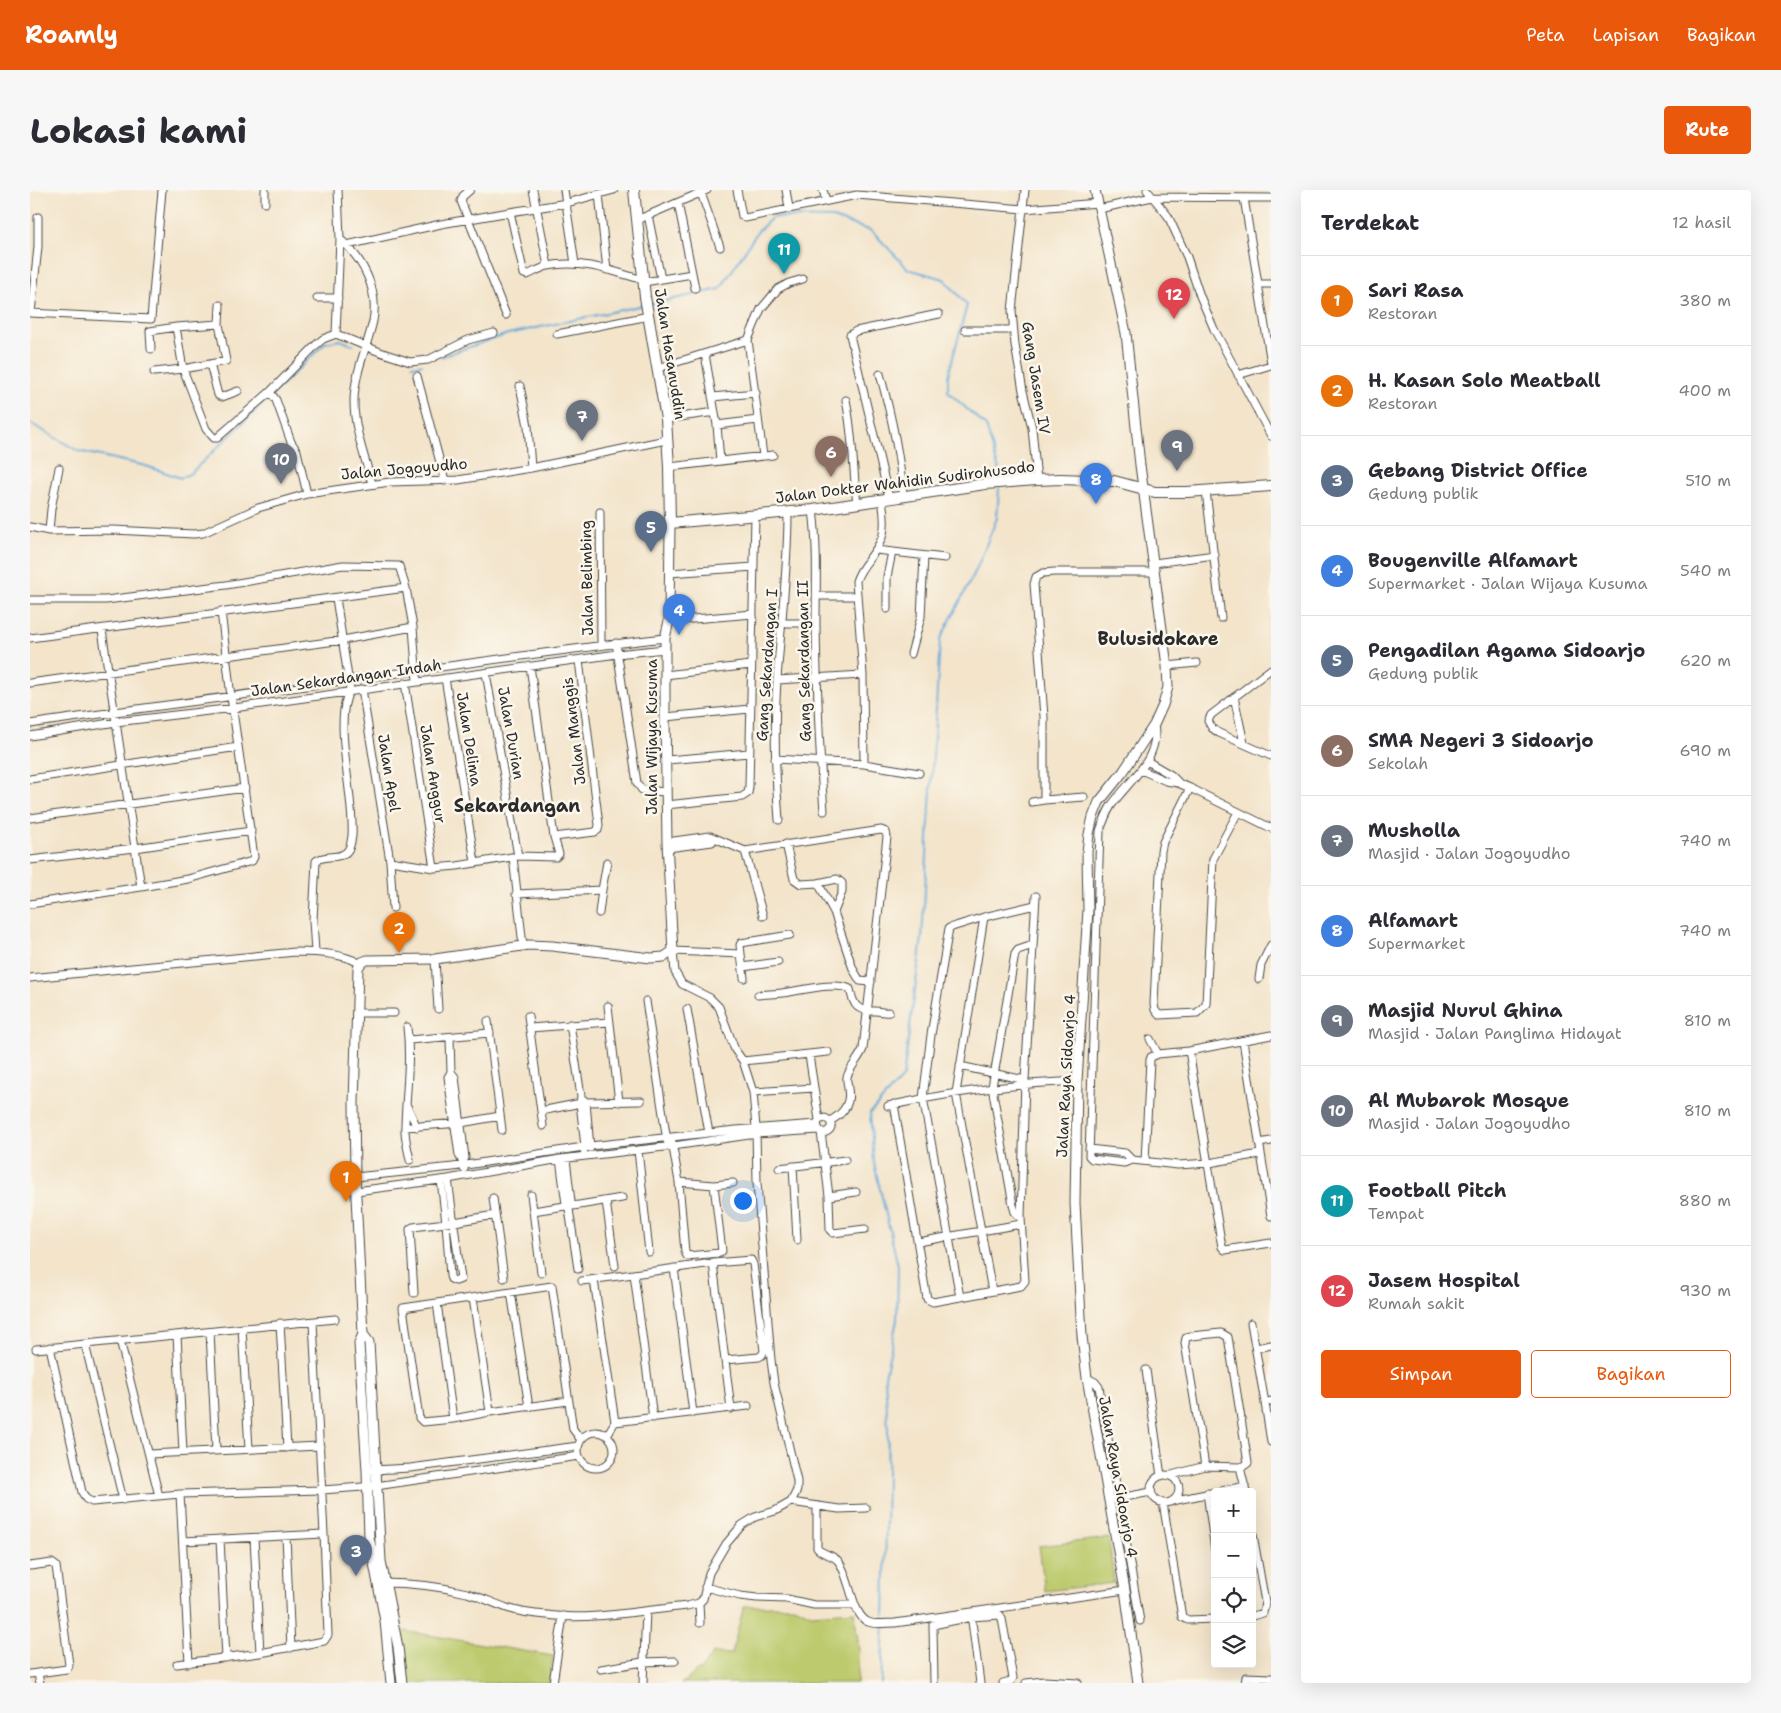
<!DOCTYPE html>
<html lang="id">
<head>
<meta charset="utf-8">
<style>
	:root { --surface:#fff; --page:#f7f7f7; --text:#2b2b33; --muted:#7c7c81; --line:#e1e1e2; --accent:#ea580c }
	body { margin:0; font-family:"Shantell Sans",sans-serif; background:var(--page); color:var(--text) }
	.controls { position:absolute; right:15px; bottom:15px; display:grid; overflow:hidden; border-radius:5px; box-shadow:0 5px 20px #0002 }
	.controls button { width:45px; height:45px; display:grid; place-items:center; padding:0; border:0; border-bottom:1px solid var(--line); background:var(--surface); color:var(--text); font:25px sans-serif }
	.you { position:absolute; left:712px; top:1010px; width:18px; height:18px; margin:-12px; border:4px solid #fff; border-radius:50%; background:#1a73e8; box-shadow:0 0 0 8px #1a73e833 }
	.badge { display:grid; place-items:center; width:32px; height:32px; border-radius:50%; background:var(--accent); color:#fff; font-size:16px; font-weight:700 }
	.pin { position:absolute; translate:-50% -41px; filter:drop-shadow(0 1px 2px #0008) }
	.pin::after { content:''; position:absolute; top:26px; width:18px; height:15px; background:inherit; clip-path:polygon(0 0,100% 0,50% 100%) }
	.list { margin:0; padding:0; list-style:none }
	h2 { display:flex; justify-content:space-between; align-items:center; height:65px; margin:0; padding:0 20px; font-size:21px }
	h2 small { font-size:16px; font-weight:400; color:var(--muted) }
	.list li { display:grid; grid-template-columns:32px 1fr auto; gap:15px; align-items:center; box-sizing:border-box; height:90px; padding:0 20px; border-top:1px solid var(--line) }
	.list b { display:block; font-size:19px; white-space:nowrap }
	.list p { margin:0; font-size:16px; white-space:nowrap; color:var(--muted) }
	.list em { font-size:16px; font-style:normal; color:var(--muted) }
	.actions { display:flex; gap:10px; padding:15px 20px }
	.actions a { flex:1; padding:11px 0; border:1px solid var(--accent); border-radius:5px; text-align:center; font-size:18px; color:var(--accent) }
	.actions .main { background:var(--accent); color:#fff }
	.icon { flex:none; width:28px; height:28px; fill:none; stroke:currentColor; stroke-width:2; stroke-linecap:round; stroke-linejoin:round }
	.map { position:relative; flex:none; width:1241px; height:1493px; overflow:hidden; border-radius:5px }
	header { display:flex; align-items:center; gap:30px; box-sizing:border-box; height:70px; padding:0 25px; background:var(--accent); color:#fff }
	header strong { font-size:24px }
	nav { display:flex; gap:28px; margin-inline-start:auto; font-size:18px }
	.intro { display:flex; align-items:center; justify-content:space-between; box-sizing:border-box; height:120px; padding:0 30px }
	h1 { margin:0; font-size:35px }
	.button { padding:12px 22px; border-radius:5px; background:var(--accent); color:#fff; font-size:18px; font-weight:700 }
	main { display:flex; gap:30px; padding:0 30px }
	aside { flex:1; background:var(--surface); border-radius:5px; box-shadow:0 5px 20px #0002 }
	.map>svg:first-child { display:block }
</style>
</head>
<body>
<header>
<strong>Roamly</strong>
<nav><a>Peta</a><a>Lapisan</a><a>Bagikan</a></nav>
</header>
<div class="intro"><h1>Lokasi kami</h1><a class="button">Rute</a></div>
<main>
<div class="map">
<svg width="1241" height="1493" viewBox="0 0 1241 1493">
	<rect width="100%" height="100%" fill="#fbf7ec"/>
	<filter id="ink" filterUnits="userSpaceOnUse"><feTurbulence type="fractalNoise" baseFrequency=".02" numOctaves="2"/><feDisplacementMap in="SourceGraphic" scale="10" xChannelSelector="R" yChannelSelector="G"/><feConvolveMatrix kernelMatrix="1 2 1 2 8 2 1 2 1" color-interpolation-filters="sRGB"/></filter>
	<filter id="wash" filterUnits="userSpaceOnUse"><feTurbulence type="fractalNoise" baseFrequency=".0096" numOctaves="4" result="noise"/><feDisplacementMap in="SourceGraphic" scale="20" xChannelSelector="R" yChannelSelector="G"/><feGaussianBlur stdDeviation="1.12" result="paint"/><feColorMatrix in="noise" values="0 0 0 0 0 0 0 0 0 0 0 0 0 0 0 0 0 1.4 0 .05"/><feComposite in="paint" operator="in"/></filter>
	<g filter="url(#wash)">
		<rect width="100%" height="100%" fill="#f3e4ca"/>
		<path fill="#bdcb6e" stroke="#747b4c" d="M1079 1348 1084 1393 1015 1401 1009 1356Z
			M714 1416H765L781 1424 824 1421 829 1458 827 1493H651L656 1491 667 1480 670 1481 683 1463 701 1464Z
			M369 1440 523 1466 519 1493H377Z"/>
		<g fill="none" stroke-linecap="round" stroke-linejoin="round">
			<path stroke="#63a8d9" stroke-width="2" d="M621 114 690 99 728 41 743 27 803 28 842 41 878 79 914 89 937 115 918 186V202L956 236 970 284 969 290
				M410 167 478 144 614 115
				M382 175 386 176 392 174
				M244 203 295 153 310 150 323 155
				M0 233 48 261 116 276 151 288 161 283 241 206
				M854 1431 858 1238 855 1186 867 1130 868 1076 844 973 840 923 873 887 892 748 910 450 946 380 967 328 969 298
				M851 1493 854 1435"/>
		</g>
	</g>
	<g filter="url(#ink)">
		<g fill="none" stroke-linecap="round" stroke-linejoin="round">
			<defs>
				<path id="minor" d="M235 0V13
					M440 0 433 6 431 11 476 125
					M503 0 518 76
					M534 0 545 74
					M584 0 537 13 480 22 494 84 497 85C504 82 511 78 518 76 550 69 583 81 613 90
					M707 0 712 26 715 28 827 5 994 19 1068 13
					M756 0 759 18
					M793 0 796 11
					M995 0 982 121 985 155 993 201 1002 238 1007 290
					M1117 0 1138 26 1157 67 1170 106 1184 139 1241 246
					M671 3 690 57
					M569 4 577 80
					M1214 8 1241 173
					M648 13 665 98
					M1069 19 1122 7 1241 8
					M618 25 631 89
					M607 30 677 0
					M310 49C333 69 349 100 343 131 337 158 324 184 324 212 324 239 335 267 342 294
					M317 55 411 34 480 22
					M614 92 662 84
					M1228 94H1241
					M287 108H308
					M0 123 121 129 132 0
					M1 123 8 57V27
					M189 134 190 115
					M935 140H983
					M306 144 310 49 308 0
					M527 144 619 126
					M121 159 120 141 146 137 189 134 196 171 153 179 176 239 184 248H187L240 202 287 154 293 149 306 144 350 162 380 172 398 170 438 150 464 143
					M675 164 687 235 690 271
					M180 174 188 205 192 207 208 201
					M628 178 718 150
					M124 182 153 179 146 137
					M850 184C861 224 870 265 873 306
					M1208 185 1241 175
					M387 186 415 291
					M490 196 498 236 501 278
					M240 202 246 210 261 252 267 261 277 304
					M682 207 726 203
					M816 210C823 244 823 279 827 314
					M636 229 685 222
					M687 235 728 230
					M733 266 718 150 731 119 748 99 759 93 773 89
					M639 277 743 265
					M1176 301 1191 428
					M859 308 820 145 826 141 909 124
					M783 320C788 358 786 397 786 435 787 497 789 559 794 621
					M570 322 571 454
					M0 337 19 341 83 340 164 344 173 343 228 318 277 304 360 292 428 290 501 278 636 250
					M19 341 21 319 29 278
					M846 360 915 368
					M1124 373 1185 365
					M639 383 724 377
					M788 406H827
					M0 410H76L196 395 313 375 369 376 376 398
					M857 419V387L862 362
					M639 431 723 424
					M752 433H786
					M72 440 111 697 158 689 222 671 224 667 201 507 191 421
					M0 448 376 398 383 437 387 491
					M586 453 607 593 612 600 636 602
					M881 464 891 427 894 366
					M1137 476 1167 473
					M1241 479 1181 525 1178 531 1182 538 1189 543 1241 566
					M456 483 488 666
					M635 485 721 475
					M415 488 445 672
					M747 490 833 485
					M0 493 313 450 383 437
					M375 493 404 678
					M332 499 360 671 363 718
					M1204 507 1214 553
					M635 527 720 519
					M0 534C94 520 188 509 282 495 400 479 517 461 635 448
					M1124 535C1131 569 1098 591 1081 616 1076 624 1073 632 1070 641L1059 966 1062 969 1094 973 1102 970 1148 975 1179 973 1230 964
					M0 546 86 532 204 518 587 464 635 459
					M745 569 834 574 889 583
					M637 570 719 563
					M1117 571 1141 585 1148 592
					M834 574 833 485 826 391C831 375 845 365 851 350 856 339 854 321 852 310
					M1111 580 1136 591 1148 593 1160 598 1241 638
					M0 589 208 557
					M1160 598 1133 652 1131 661 1124 814 1125 820 1129 825 1167 823 1176 814 1183 669 1208 622
					M1014 610 1054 607
					M1002 612 1014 610V527L1004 394 1006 387 1013 383 1024 382H1125
					M636 615 712 607 718 603 719 597 725 326
					M0 628 215 598
					M749 630C745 583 744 536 747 489 751 434 758 379 758 323
					M524 647 565 642 568 640 569 635 549 470
					M637 652 680 646 715 661 851 640 856 642 857 647 833 859C829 869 820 877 817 887 816 891 818 894 818 899 821 914 813 924 800 931
					M756 654 764 689 771 694 788 693 804 722 823 779 830 791 841 792
					M638 658 682 652 684 648
					M715 661 733 726
					M483 667 493 756
					M0 670 105 658 221 641
					M360 671 404 678 427 676 488 666 526 667 529 664 524 647 500 476
					M788 693 807 689 812 693V702L804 722
					M572 700 577 672
					M486 704 572 700 569 723
					M0 714 111 697
					M285 762 283 730 286 671C295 664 312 670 318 660 321 656 321 651 322 646 325 608 302 530 320 500L306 408
					M711 764 714 788
					M405 769 408 819
					M713 777 748 772
					M0 788 265 762C283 762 311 763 327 772L328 778
					M1229 789 1231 775 1241 755
					M728 805C736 804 744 804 752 803 769 801 806 791 820 799 824 818 827 820 846 821 850 821 854 823 859 822
					M616 811 637 951
					M578 816 589 912
					M657 819 679 943
					M327 823H364
					M498 826 513 936
					M458 831 472 940
					M540 834 551 906 550 913 555 956 554 960
					M377 837C381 870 376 903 375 935 374 947 378 959 380 970
					M500 838 579 832
					M420 848 421 882 418 887 429 965 432 971 434 979
					M1120 849 1128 864
					M379 850 460 843
					M1213 851 1241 1026
					M1159 861 1192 1057 1195 1060 1241 1053
					M779 865 789 930
					M713 871 798 862
					M930 876 995 890
					M421 882 425 887 435 968 432 971
					M723 902 784 898
					M554 910 556 912 560 958
					M864 914 897 1109 903 1112 991 1096 995 1091 991 1028 995 890 1006 706
					M377 916 387 937
					M858 916C920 902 983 894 1047 891
					M511 921 556 912 611 911
					M375 937 431 933 470 926
					M791 942 799 1006 800 1040 803 1043 835 1039
					M642 952 649 992 655 1062 657 1066 690 1063 692 1061 684 995
					M1229 953 1241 951
					M1059 959 1095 963 1102 970
					M608 960 619 1062
					M530 969 536 1014
					M536 969 541 1012
					M1115 971 1120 870 1121 867 1128 864 1159 861 1241 845
					M763 976 767 1050
					M749 978 815 970
					M325 987 423 977 560 956 706 940 787 934 789 930 795 928 800 931C803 937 800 941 794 943L789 940 787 934
					M411 990 416 1033 420 1086 421 1089 426 1091 431 1089 418 989
					M649 992 684 995 703 993
					M326 1001 418 989 530 969 643 956 726 944 789 940
					M501 1005 511 1083
					M799 1006 826 1002
					M463 1008 474 1088
					M576 1011 585 1076
					M543 1016 592 1008
					M539 1019 548 1079
					M503 1021 535 1016
					M991 1028 985 1022 983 1015 962 897 985 764 988 760 1003 755
					M888 1052 991 1034
					M683 1073 701 1219
					M644 1078 663 1223
					M604 1084 623 1228
					M564 1090 585 1232 577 1245
					M552 1091 683 1073 721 1070 723 1074 734 1161 732 1165 729 1167 696 1170
					M962 1101 926 903 954 727 1005 715
					M481 1102 499 1217
					M384 1103 380 1039 383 1037 424 1032 465 1025
					M930 1107 893 908 901 845 919 738 954 727
					M443 1108 460 1222
					M407 1113 423 1229
					M250 1133 257 1258
					M1221 1133 1235 1213 1241 1211
					M212 1138 219 1259
					M180 1142 186 1260
					M147 1145 153 1262
					M90 1150 129 1306
					M55 1154 93 1310
					M20 1157 52 1302 56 1309 62 1312 150 1304 292 1300 346 1296 549 1266
					M1226 1158 1241 1155
					M6 1159 305 1129
					M1116 1180 1131 1286
					M1057 1188 1065 1192 1069 1197 1110 1431
					M538 1211 460 1222 423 1229 393 1232 389 1228 373 1118 522 1096 541 1226 543 1239 551 1250
					M1235 1213 1241 1252
					M585 1232 718 1216
					M548 1260a18 18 0 1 1 36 0a18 18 0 1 1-36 0Z
					M119 1264 290 1256
					M1210 1277 1216 1302
					M343 1280 380 1278 548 1256
					M1121 1299a14 14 0 1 1 28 0a14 14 0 1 1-28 0Z
					M1138 1286 1175 1276 1210 1277 1214 1276 1218 1273 1198 1147 1191 1143 1161 1146 1156 1148 1155 1153 1175 1276
					M1177 1303 1185 1360
					M150 1304 159 1473
					M1084 1309 1121 1302
					M1142 1311 1215 1296
					M761 1312 809 1319 836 1318
					M1133 1313 1152 1427 1158 1430 1185 1429
					M787 1316V1358C792 1365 804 1364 809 1372 820 1387 822 1425 838 1432 845 1435 857 1433 865 1433L1095 1400
					M1222 1339 1235 1412 1233 1423 1222 1426
					M256 1346 261 1458
					M224 1348 230 1463
					M190 1349 196 1468
					M153 1351 294 1344 283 1132
					M0 1376 22 1373 26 1376 39 1475 37 1479 0 1484
					M351 1393C380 1393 409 1396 437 1403 451 1407 463 1413 477 1418 489 1422 504 1424 517 1425 559 1431 615 1420 657 1416L669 1413 673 1409 679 1383 696 1354 712 1335 725 1327 745 1321 761 1312 767 1300V1291L744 1193 741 1170 727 993 726 938 723 902 713 871 705 860 689 817 680 808 652 794 645 782 643 761 711 764 710 755 711 753 760 745
					M675 1397 710 1406 727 1408 757 1409 784 1415H824
					M669 1413 670 1433
					M941 1424 950 1493
					M147 1474 230 1463 294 1451 298 1445 294 1344
					M571 1479 613 1472 645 1471
					M8 1484 10 1493
					M523 1493 533 1426
					M613 1493 616 1421
					M904 1493 903 1435 941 1427 970 1425 972 1429 983 1488 981 1491 973 1493
					M996 1493 1014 1491 1048 1493
					M1215 1493 1216 1487 1241 1488"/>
				<path id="tertiary" d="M1065 0 1096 143 1110 275 1137 476 1138 497 1133 515 1124 535 1093 582 1069 612 1063 627 1059 644 1057 662 1058 720 1047 891 1045 1013 1052 1146 1057 1188 1095 1400 1108 1493
					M333 1144 339 1152 351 1371 368 1457 372 1493
					M361 1493 355 1431 339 1347 337 1281 329 1153 333 1144 325 987 324 913 328 778 332 772 337 770 405 769 499 755 522 756 621 768 634 767 643 761 637 652 635 527V448L639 431 640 333"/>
				<path id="secondary" d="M604 0 615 107 636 229 639 277 640 333 783 320 955 294 1007 290 1031 289 1084 291 1125 302H1157L1241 296"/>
			</defs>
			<use href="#minor" stroke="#494743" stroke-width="9"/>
			<use href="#tertiary" stroke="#494743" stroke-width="11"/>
			<use href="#secondary" stroke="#494743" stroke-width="12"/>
			<use href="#minor" stroke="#fff" stroke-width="7"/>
			<use href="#tertiary" stroke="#fff" stroke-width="9"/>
			<use href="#secondary" stroke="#fff" stroke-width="10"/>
		</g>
	</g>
	<g text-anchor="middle" stroke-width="5" stroke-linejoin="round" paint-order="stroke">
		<g font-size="15" fill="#2b2b2b" stroke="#fbf7ec">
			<text transform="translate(640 164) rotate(81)" y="5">Jalan Hasanuddin</text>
			<text transform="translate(1006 188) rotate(81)" y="5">Gang Jasem IV</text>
			<text transform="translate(374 279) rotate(-5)" y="5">Jalan Jogoyudho</text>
			<text transform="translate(875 292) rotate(-7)" y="5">Jalan Dokter Wahidin Sudirohusodo</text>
			<text transform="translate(557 388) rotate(-91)" y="5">Jalan Belimbing</text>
			<text transform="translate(774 471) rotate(-91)" y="5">Gang Sekardangan II</text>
			<text transform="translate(737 475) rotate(-86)" y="5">Gang Sekardangan I</text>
			<text transform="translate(316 488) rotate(-8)" y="5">Jalan Sekardangan Indah</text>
			<text transform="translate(544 541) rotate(-97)" y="5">Jalan Manggis</text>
			<text transform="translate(481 543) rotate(80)" y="5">Jalan Durian</text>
			<text transform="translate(622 547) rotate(-90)" y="5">Jalan Wijaya Kusuma</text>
			<text transform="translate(439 549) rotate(81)" y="5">Jalan Delima</text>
			<text transform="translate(359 583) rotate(81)" y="5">Jalan Apel</text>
			<text transform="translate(403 584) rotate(81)" y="5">Jalan Anggur</text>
			<text transform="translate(1036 886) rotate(-87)" y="5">Jalan Raya Sidoarjo 4</text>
			<text transform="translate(1088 1287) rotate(80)" y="5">Jalan Raya Sidoarjo 4</text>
		</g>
		<g font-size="18" font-weight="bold" fill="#2b2b2b" stroke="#fbf7ec">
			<text x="1128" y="455">Bulusidokare</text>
			<text x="487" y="622">Sekardangan</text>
		</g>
	</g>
</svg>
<div class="controls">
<button>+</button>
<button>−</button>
<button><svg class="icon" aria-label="locate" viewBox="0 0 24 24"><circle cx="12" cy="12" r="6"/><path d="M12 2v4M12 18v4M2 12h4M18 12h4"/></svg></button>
<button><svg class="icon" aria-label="layers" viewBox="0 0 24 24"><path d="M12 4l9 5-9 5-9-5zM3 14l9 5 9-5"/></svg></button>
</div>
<div class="you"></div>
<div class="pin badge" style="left:316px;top:1012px;background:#e8710a">1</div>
<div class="pin badge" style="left:369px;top:763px;background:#e8710a">2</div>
<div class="pin badge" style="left:326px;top:1386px;background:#5c6f8a">3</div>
<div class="pin badge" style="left:649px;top:445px;background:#3f7fe0">4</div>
<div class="pin badge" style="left:621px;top:362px;background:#5c6f8a">5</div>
<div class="pin badge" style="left:801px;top:287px;background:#8d6e63">6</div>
<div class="pin badge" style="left:552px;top:251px;background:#6b7280">7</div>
<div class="pin badge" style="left:1066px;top:314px;background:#3f7fe0">8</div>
<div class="pin badge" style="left:1147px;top:281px;background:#6b7280">9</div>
<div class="pin badge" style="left:251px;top:294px;background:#6b7280">10</div>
<div class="pin badge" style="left:754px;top:84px;background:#0f9aa8">11</div>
<div class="pin badge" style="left:1144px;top:129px;background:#e0444e">12</div>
</div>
<aside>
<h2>Terdekat<small>12 hasil</small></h2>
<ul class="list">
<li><span class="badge" style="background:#e8710a">1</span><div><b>Sari Rasa</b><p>Restoran</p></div><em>380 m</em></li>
<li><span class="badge" style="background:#e8710a">2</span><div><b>H. Kasan Solo Meatball</b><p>Restoran</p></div><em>400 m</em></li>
<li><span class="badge" style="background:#5c6f8a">3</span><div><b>Gebang District Office</b><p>Gedung publik</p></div><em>510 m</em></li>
<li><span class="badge" style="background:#3f7fe0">4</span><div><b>Bougenville Alfamart</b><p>Supermarket · Jalan Wijaya Kusuma</p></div><em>540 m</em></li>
<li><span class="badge" style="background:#5c6f8a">5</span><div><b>Pengadilan Agama Sidoarjo</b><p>Gedung publik</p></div><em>620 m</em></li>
<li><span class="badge" style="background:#8d6e63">6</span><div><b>SMA Negeri 3 Sidoarjo</b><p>Sekolah</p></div><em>690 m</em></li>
<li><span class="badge" style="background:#6b7280">7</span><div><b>Musholla</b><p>Masjid · Jalan Jogoyudho</p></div><em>740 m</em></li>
<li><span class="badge" style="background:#3f7fe0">8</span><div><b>Alfamart</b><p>Supermarket</p></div><em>740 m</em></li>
<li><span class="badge" style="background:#6b7280">9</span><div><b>Masjid Nurul Ghina</b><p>Masjid · Jalan Panglima Hidayat</p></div><em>810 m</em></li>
<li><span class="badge" style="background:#6b7280">10</span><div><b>Al Mubarok Mosque</b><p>Masjid · Jalan Jogoyudho</p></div><em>810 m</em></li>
<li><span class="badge" style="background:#0f9aa8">11</span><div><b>Football Pitch</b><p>Tempat</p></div><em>880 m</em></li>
<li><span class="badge" style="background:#e0444e">12</span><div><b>Jasem Hospital</b><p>Rumah sakit</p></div><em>930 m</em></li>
</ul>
<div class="actions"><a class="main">Simpan</a><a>Bagikan</a></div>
</aside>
</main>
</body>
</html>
